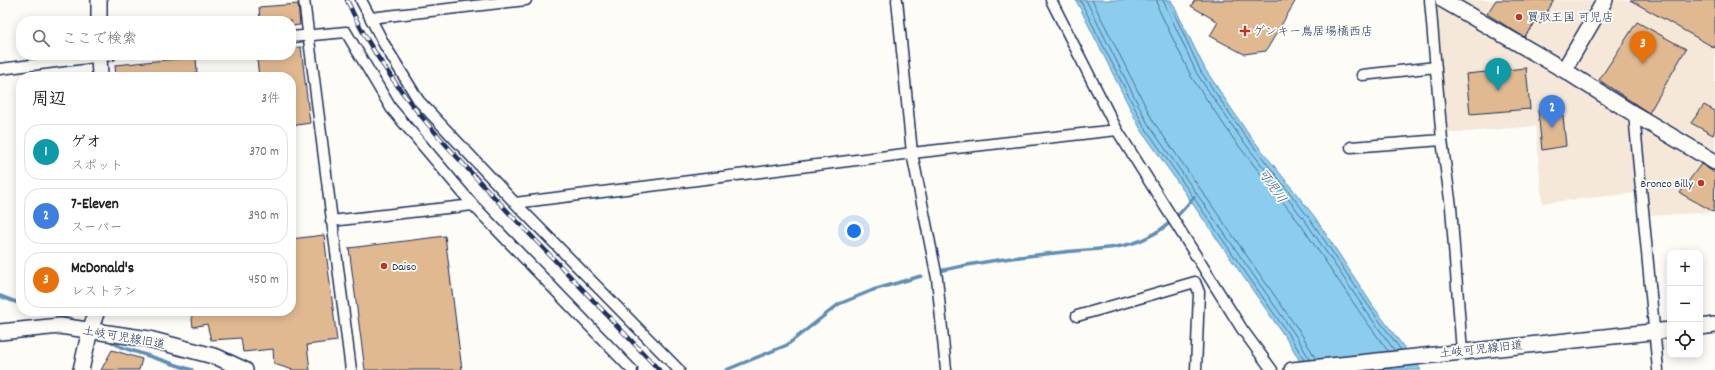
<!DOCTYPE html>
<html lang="ja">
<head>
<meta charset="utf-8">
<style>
	:root { --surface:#fff; --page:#f6f6f6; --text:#202124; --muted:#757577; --line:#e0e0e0; --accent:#1a73e8 }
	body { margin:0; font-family:Dekko,"Klee One",sans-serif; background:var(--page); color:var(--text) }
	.controls { position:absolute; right:12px; bottom:12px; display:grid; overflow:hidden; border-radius:8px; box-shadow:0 2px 10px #0003 }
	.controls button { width:36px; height:36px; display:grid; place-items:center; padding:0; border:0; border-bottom:1px solid var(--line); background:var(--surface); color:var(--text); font:20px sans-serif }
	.you { position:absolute; left:854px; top:231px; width:14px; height:14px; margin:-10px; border:3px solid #fff; border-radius:50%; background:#1a73e8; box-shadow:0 0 0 6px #1a73e833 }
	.badge { display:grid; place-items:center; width:26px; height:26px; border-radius:50%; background:var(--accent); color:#fff; font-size:13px; font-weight:700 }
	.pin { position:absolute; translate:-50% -33px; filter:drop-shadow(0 1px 2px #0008) }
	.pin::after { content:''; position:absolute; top:21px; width:14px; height:12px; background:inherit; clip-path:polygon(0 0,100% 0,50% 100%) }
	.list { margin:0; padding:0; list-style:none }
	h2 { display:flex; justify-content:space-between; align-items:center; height:52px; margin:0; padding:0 16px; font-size:17px }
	h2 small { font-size:13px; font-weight:400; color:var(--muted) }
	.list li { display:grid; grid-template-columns:26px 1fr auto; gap:12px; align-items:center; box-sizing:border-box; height:56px; margin:0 8px 8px; padding:0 8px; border:1px solid var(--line); border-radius:16px }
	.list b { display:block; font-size:15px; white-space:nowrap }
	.list p { margin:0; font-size:13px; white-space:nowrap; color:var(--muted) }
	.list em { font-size:13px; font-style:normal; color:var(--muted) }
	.icon { flex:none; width:22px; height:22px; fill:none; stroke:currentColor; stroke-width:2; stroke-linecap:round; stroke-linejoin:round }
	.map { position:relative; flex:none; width:1715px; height:370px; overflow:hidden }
	.search { position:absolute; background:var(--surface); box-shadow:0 2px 10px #0003; left:16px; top:16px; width:280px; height:44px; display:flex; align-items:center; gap:10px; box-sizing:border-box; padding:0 14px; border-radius:16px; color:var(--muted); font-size:15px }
	.panel { position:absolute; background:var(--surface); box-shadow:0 2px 10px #0003; left:16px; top:72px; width:280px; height:244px; border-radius:16px }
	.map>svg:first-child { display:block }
</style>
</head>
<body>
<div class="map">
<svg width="1715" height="370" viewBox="0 0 1715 370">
	<rect width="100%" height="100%" fill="#fdfcf7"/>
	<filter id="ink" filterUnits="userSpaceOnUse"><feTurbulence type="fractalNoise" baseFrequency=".025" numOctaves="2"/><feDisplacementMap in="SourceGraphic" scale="8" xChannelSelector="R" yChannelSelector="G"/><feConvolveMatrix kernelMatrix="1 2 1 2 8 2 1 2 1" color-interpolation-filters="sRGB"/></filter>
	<g filter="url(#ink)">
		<path fill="#f5e8d8" d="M1430 0H1715V212L1647 216 1646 192 1542 203 1536 126 1442 134Z"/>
		<path fill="#8ccded" stroke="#5f8eb4" d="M1076 0H1171L1205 69 1247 132 1314 216 1373 306 1421 370H1305L1290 344 1140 128Z"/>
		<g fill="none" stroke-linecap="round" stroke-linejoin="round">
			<path stroke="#486e97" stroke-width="1" d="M1080 0 1144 126 1293 341 1304 360
				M1086 0 1148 124 1298 339 1310 360
				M1092 0 1153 121 1302 335 1316 359
				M1157 0 1158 8 1192 78 1235 141 1301 225 1361 314 1388 351
				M1163 0 1197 74 1240 137 1306 222 1366 311 1395 351
				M1168 0 1201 72 1244 134 1310 219 1370 308 1401 350"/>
			<path stroke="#5f8eb4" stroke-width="3.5" d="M940 271C981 261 1023 256 1064 252 1091 249 1124 250 1148 237 1168 227 1180 214 1194 197
				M0 296 21 304
				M45 311 72 319
				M112 342 121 347 192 370
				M726 370 787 345 839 304 873 290 921 276"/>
		</g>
		<path fill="#e1b991" stroke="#1b2f5e" d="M1195 0H1296L1266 51 1244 54 1210 36 1218 22 1191 6Z
			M1496 0H1554L1540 24 1537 21 1524 37 1487 14Z
			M1630 0H1715V48Z
			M298 4 300 25 291 26V21H260L259 7Z
			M1637 22 1686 49 1649 113 1599 80Z
			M301 47 310 123 291 126V77H259L257 60 265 59V55H291V48Z
			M196 57 197 73 191 74V77H116L115 65Z
			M1526 68 1530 109 1470 114 1466 74Z
			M1704 105 1715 111V130L1713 135 1691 123Z
			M1562 106 1566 146 1542 150 1538 110Z
			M1701 164 1715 173 1714 212 1680 193Z
			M324 235 337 341 307 345 310 370H293L274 364 273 349 243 352 241 338 211 340 207 324 193 327 191 311H291V239Z
			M445 236 462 370H365L349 248Z
			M112 350 142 359 139 370H101Z"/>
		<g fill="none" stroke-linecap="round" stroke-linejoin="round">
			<defs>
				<path id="street" d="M304 0 351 370
					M361 0 384 44 419 101 515 203 679 370
					M897 0 912 153 937 278 946 370
					M1051 0 1117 130 1242 329 1272 370
					M1430 0 1442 140 1451 207 1462 352
					M370 18 526 0
					M291 37 346 32 391 108 473 205
					M0 69 111 55
					M1362 75 1436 67
					M1634 114 1658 370
					M1351 147 1442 140
					M515 203 912 153 1117 130
					M331 221 473 205 632 370
					M1077 316 1195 282 1199 292 1196 370"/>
				<path id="secondary" d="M99 0V21
					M1443 0 1564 70 1634 114 1715 162
					M99 55 100 77
					M1564 70 1605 0
					M1700 327 1715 325
					M0 332 60 326 149 339 217 357 245 370
					M81 370 90 330 97 311
					M1292 370 1670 330"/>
			</defs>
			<use href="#street" stroke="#1b2f5e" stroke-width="13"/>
			<use href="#secondary" stroke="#1b2f5e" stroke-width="18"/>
			<use href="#street" stroke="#fdfcf7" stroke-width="10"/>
			<use href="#secondary" stroke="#fdfcf7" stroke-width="15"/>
			<defs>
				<path id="rail" d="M347 0C384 84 449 149 511 215 561 266 610 318 659 370"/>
			</defs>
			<use href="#rail" stroke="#1b2f5e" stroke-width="4.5"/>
			<use href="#rail" stroke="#fdfcf7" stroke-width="3" stroke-dasharray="9" stroke-linecap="butt"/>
		</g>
	</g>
	<g fill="#c8321e" stroke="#fdfcf7" stroke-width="1.5">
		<circle cx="1519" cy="17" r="4"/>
		<path d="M1243 25h4v4h4v4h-4v4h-4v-4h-4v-4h4z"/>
		<circle cx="1701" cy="183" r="4"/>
		<circle cx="384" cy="266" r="4"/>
	</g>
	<g text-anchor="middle" stroke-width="3.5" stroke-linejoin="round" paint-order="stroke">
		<g font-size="12" fill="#1b2f5e" stroke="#fdfcf7" text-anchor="start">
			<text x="1527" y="21">買取王国 可児店</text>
			<text x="1253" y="35">ゲンキー鳥居場橋西店</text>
			<text x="1693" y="187" text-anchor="end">Bronco Billy</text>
			<text x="392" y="270">Daiso</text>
		</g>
		<g font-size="12" fill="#1b2f5e" stroke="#fdfcf7">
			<text transform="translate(124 337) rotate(10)" y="4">土岐可児線旧道</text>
			<text transform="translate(1481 349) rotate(-6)" y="4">土岐可児線旧道</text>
		</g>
		<g font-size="13" font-style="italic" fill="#375682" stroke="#fdfcf7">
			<text transform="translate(1273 185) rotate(55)" y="5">可児川</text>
		</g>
	</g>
</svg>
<div class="controls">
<button>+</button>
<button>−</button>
<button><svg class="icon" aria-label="locate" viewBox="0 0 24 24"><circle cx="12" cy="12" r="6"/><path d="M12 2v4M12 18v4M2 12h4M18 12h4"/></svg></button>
</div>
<div class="you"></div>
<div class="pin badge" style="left:1498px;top:91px;background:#0f9aa8">1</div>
<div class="pin badge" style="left:1552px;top:128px;background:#3f7fe0">2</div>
<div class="pin badge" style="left:1643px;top:64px;background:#e8710a">3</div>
<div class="search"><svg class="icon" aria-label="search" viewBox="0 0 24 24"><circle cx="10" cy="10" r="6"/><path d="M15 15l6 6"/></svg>ここで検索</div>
<section class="panel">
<h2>周辺<small>3件</small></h2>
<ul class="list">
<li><span class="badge" style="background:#0f9aa8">1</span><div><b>ゲオ</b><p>スポット</p></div><em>370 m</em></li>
<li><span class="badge" style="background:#3f7fe0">2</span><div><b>7-Eleven</b><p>スーパー</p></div><em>390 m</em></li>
<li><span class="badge" style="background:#e8710a">3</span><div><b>McDonald's</b><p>レストラン</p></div><em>450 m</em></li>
</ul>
</section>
</div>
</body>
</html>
